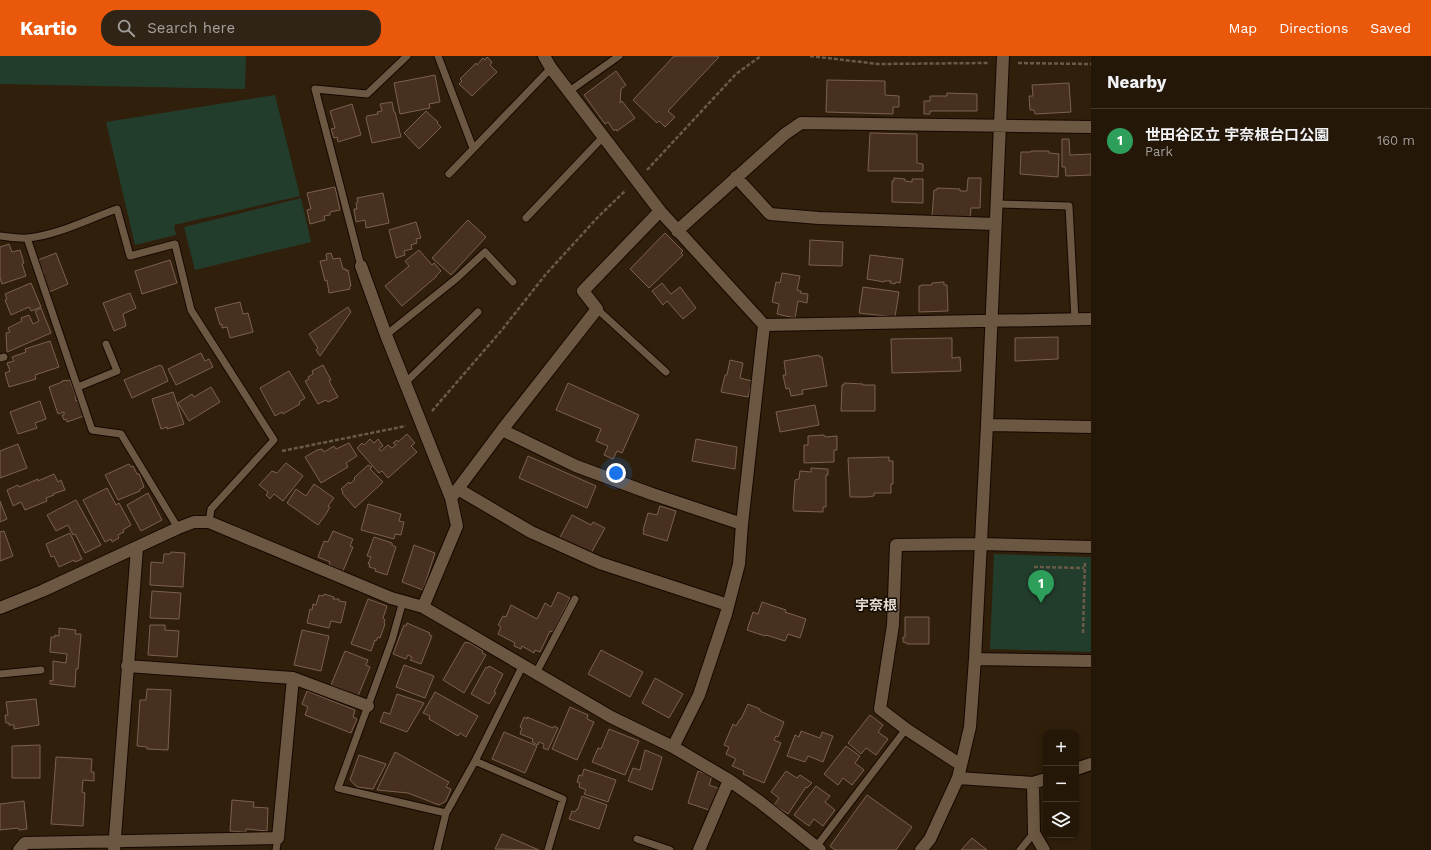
<!DOCTYPE html>
<html lang="en">
<head>
<meta charset="utf-8">
<style>
	:root { --surface:#241708; --page:#302416; --text:#f1f3f6; --muted:#a39f9c; --line:#413629; --accent:#ea580c }
	body { margin:0; font-family:"Work Sans","Noto Sans JP",sans-serif; background:var(--page); color:var(--text) }
	.controls { position:absolute; right:12px; bottom:12px; display:grid; overflow:hidden; border-radius:8px; box-shadow:0 2px 10px #0003 }
	.controls button { width:36px; height:36px; display:grid; place-items:center; padding:0; border:0; border-bottom:1px solid var(--line); background:var(--surface); color:var(--text); font:20px sans-serif }
	.you { position:absolute; left:616px; top:417px; width:14px; height:14px; margin:-10px; border:3px solid #fff; border-radius:50%; background:#1a73e8; box-shadow:0 0 0 6px #1a73e833 }
	.badge { display:grid; place-items:center; width:26px; height:26px; border-radius:50%; background:var(--accent); color:#fff; font-size:13px; font-weight:700 }
	.pin { position:absolute; translate:-50% -33px; filter:drop-shadow(0 1px 2px #0008) }
	.pin::after { content:''; position:absolute; top:21px; width:14px; height:12px; background:inherit; clip-path:polygon(0 0,100% 0,50% 100%) }
	.list { margin:0; padding:0; list-style:none }
	h2 { display:flex; justify-content:space-between; align-items:center; height:52px; margin:0; padding:0 16px; font-size:17px }
	h2 small { font-size:13px; font-weight:400; color:var(--muted) }
	.list li { display:grid; grid-template-columns:26px 1fr auto; gap:12px; align-items:center; box-sizing:border-box; height:64px; padding:0 16px; border-top:1px solid var(--line) }
	.list b { display:block; font-size:15px; white-space:nowrap }
	.list p { margin:0; font-size:13px; white-space:nowrap; color:var(--muted) }
	.list em { font-size:13px; font-style:normal; color:var(--muted) }
	.icon { flex:none; width:22px; height:22px; fill:none; stroke:currentColor; stroke-width:2; stroke-linecap:round; stroke-linejoin:round }
	.map { position:relative; flex:none; width:1091px; height:794px; overflow:hidden }
	header { display:flex; align-items:center; gap:24px; box-sizing:border-box; height:56px; padding:0 20px; background:var(--accent); color:#fff }
	header strong { font-size:19px }
	nav { display:flex; gap:22px; margin-inline-start:auto; font-size:14px }
	.search { width:280px; height:36px; background:var(--page); display:flex; align-items:center; gap:10px; box-sizing:border-box; padding:0 14px; border-radius:16px; color:var(--muted); font-size:15px }
	main { display:flex }
	aside { flex:1; background:var(--surface) }
	.map>svg:first-child { display:block }
</style>
</head>
<body>
<header>
<strong>Kartio</strong>
<div class="search"><svg class="icon" aria-label="search" viewBox="0 0 24 24"><circle cx="10" cy="10" r="6"/><path d="M15 15l6 6"/></svg>Search here</div>
<nav><a>Map</a><a>Directions</a><a>Saved</a></nav>
</header>
<main>
<div class="map">
<svg width="1091" height="794" viewBox="0 0 1091 794">
	<rect width="100%" height="100%" fill="#301f0b"/>
	<path fill="#233d2c" d="M0 0H246L245 33 0 28Z
		M275 39 300 140 174 169 176 179 135 189 106 66Z
		M301 142 311 186 195 214 184 171Z
		M994 498 1091 501V596L990 593Z"/>
	<path fill="#483020" stroke="#7a6050" d="M674 0H717L719 1 668 55 675 61 665 71 659 65 657 67 633 44Z
		M487 1 492 6 490 9 497 16 472 40 459 28 462 25 460 23 476 7 477 9 483 2 485 4Z
		M616 15 626 29 621 33 620 47 622 45 635 62 617 75 616 73 614 75 608 66 605 68 584 39Z
		M435 19 440 46 429 48 430 52 400 58 394 27Z
		M827 24 885 25V39L899 40V51H893V58L826 56Z
		M1069 27 1071 56 1035 58 1034 54H1030L1029 40H1033L1032 29Z
		M947 37 977 38V55H930V58H924V45H930V40H947Z
		M392 46 394 56H395L401 81 372 87 366 62 367 60 378 58 377 56 382 55 380 48Z
		M352 48 361 79 338 86 337 81 334 82 331 73 335 72 330 55Z
		M426 55 438 66 437 67 441 71 419 93 404 77Z
		M870 77 917 78V107L923 108V115H868Z
		M1062 83H1069L1070 99 1091 98V119L1066 120 1065 111H1062Z
		M1031 95H1049V97L1059 98 1058 121 1020 118 1021 96H1031Z
		M894 122 905 123V125L912 126V123H923V147L892 146V125H894Z
		M968 122H981L980 152H971L970 162 932 160 934 134H937V132L960 133V135H967Z
		M335 131 340 154 330 156V159L324 160 325 164 310 168 307 154 311 153 307 137Z
		M383 137 389 167 366 172 365 164 356 166 354 153H357L356 147 358 146 357 142Z
		M468 164 486 181 451 219 432 202Z
		M416 166 421 182 416 183 417 187 411 189 412 193 404 195 405 199 396 202 389 174Z
		M665 177 683 195 681 197 683 199 649 232 630 213Z
		M810 184 843 186 842 210 809 209Z
		M9 188 12 196 20 194 24 207 22 208 26 220 2 228 0 222V191Z
		M419 194 432 209 434 207 441 215 436 220H437L402 250 385 230 409 210 405 205Z
		M56 197 68 228 49 236 42 219 44 218 38 204Z
		M331 197 333 203 340 202 343 213H346V215L348 214 351 230 349 231 350 233 329 237 327 224 325 225 320 205 327 204 326 198Z
		M870 199 903 203 900 227 896 226 895 228 890 227 891 225H884V226L867 223Z
		M170 204 177 227 142 238 135 215Z
		M782 217 800 220 797 234 801 235 800 237 808 238 807 247 798 245 795 262 777 258 779 248 772 246 776 226 780 227Z
		M944 226V229H947L948 255 919 256V230H921V229H932V227Z
		M31 227 41 251 31 255 29 251 11 259 5 244 7 243 5 238Z
		M662 227 671 238 680 231 696 252 683 263 667 245 663 249 652 235Z
		M863 231 899 236 895 261 859 257Z
		M130 237 136 252 123 258 126 270 114 275 103 247Z
		M240 246 243 258 248 257 253 276 230 282 227 271 222 272V268L220 269 215 252Z
		M348 251 351 256 320 300 316 294 318 292 309 278Z
		M41 252 51 277 7 296 6 277 10 276 8 272 22 265 21 262 29 259 33 268 39 265 35 255Z
		M1058 281V303L1015 305V282Z
		M952 282V302L960 301 961 315 892 317 891 283Z
		M50 285 59 311 35 319 36 323 9 331 5 317 10 315 7 307 14 305 12 301 26 296 25 293Z
		M201 297 205 305 209 303 213 311 176 329 168 313Z
		M819 299 820 301H822L827 330 802 334 803 338 791 340 789 332 786 333 783 319H786L784 305Z
		M730 304 743 307 740 322 752 325 748 341 721 336 725 319H727Z
		M160 309 161 310H162L168 325 132 342 124 324Z
		M323 309 331 324 329 325 338 341 328 346 326 344 318 348 305 325 309 323 308 321 313 318 312 315Z
		M289 315 305 342 299 346 300 348 283 358 282 356 275 360 260 332Z
		M66 324V325L70 324 76 340 75 341 76 345 77 344 79 348 84 360 67 366 66 363 64 364 62 359H64V356L58 358 49 331 62 326V325Z
		M568 327 639 359 622 397 617 395 613 403 604 399 608 390 596 385 601 373 556 354Z
		M844 327 863 328V329H875V355H841L842 329H844Z
		M211 331 220 346 189 365 178 347 192 338 194 341Z
		M173 336 184 368 167 373V371L161 373 152 343Z
		M40 345 46 363 35 367 37 372 18 378 10 356Z
		M815 349 819 369 780 376 776 356Z
		M407 378 415 387 411 390 417 396 388 422 382 415 379 417 357 392 362 387 364 389 370 383 374 387 378 383 383 390 379 393 381 395 388 389 392 392 396 389 393 387 397 384 398 386Z
		M824 379 825 381 837 380V394H834V406L804 407V389H808V380Z
		M696 383 737 391 735 413 692 405Z
		M349 387 357 400 346 407 348 411 321 427 305 401 317 394 322 393 324 396 334 390 336 393Z
		M18 388 27 412 0 422V395Z
		M528 400 596 430 587 452 519 422Z
		M889 401V405H893V428H891V437H874V440L866 441H850L848 402Z
		M286 407 303 420 283 445 274 438 270 443 266 439 268 436 259 429 272 415 277 417Z
		M129 408 131 411 133 410 137 418H139L144 431 139 434 140 435 118 444 105 419Z
		M368 409 372 411 370 413 383 426 355 452 342 437 343 436 341 433 349 426 350 428 355 423 354 422Z
		M811 412 828 413V419H826V451H823V456L794 455 793 452 795 424 799 423 800 415 811 416Z
		M54 418 58 426 61 424 65 434 53 438 54 439 46 442 47 445 25 454 21 446 13 450 7 434 18 429 19 431 38 423V425Z
		M314 428 334 442 328 450 330 451 326 458 318 469 287 447 296 433 306 440Z
		M107 432 116 449 119 447 131 469 123 474 124 476 118 479 119 482 112 486 111 483 105 486 83 444Z
		M148 437 162 464 141 475 127 449Z
		M76 444 101 489 85 497 75 478 73 479 68 469 56 475 47 459Z
		M0 445 7 463 0 466Z
		M368 448 401 458 399 465 404 466 401 479 395 478 394 483 361 474Z
		M660 450 676 455 667 485 643 478 644 475 643 474 648 457 657 459Z
		M572 459 591 469 593 466 605 472 590 499 559 483Z
		M4 475 13 500 0 505V476Z
		M333 475 353 483 350 490 353 491 343 515 329 509 330 506 318 501 324 485 328 486Z
		M70 477 82 503 75 506 74 504 59 511 54 500 51 501 46 488Z
		M374 481 392 487V489L396 491 387 519 375 515 376 513 369 511 370 508H368L371 501 367 500Z
		M414 489 435 497 423 534 402 526Z
		M171 496 185 497 183 531 150 529 151 506 163 507 164 498H170Z
		M152 535 181 537 179 563 150 562Z
		M558 536 570 542 553 576 550 575 540 596 535 594 534 597 522 590 521 593 514 590 515 587 498 578 501 571 498 569 503 560 506 561 511 549 537 563 545 547 551 551Z
		M324 538 334 541 333 543H339V545L346 546 341 567 331 565 329 572 307 567 310 553 312 554 313 548 316 549 319 539 323 540Z
		M368 543 387 550 383 562 385 564 384 567 385 568 380 582 378 581 376 585 375 584 371 595 351 588Z
		M762 546 786 554 785 556 806 563 800 582 788 578 785 585 766 579 765 580 747 574 753 556 758 558Z
		M905 561H929V588H907V587L903 586V581H905Z
		M407 567 430 577 429 579 432 580 421 608 410 604 412 601 408 599 406 603 393 598 404 569 406 570Z
		M150 569H165V574L179 575 177 601 148 599Z
		M59 572 76 574 75 578H81L78 613H76L75 631 50 628V624L53 625V605L66 607 67 598 50 596 51 581H55V579L59 580Z
		M302 574 329 580 321 615 294 609Z
		M465 586 467 587 468 586 483 595 482 597 486 599 464 637 443 624Z
		M601 594 643 616 630 641 588 618Z
		M345 595 368 604 366 609 370 611 358 640 331 629Z
		M404 609 434 620 425 642 396 631Z
		M489 610 503 618 494 636 496 637 489 648 471 638 486 611 488 612Z
		M655 622 683 638 669 662 642 647Z
		M147 633 171 634 168 694 147 693V691L137 690 140 644H146Z
		M307 635 355 654 353 661 357 663 351 677 305 659 308 651 302 648Z
		M435 636 478 660 466 681 460 677 458 680 429 663 430 660 423 657Z
		M397 638 424 647 407 676 380 666 384 656 390 658Z
		M36 643 39 669 14 673V669H9V667H6L5 659H8L6 646Z
		M748 648 760 653V655L784 666 778 681 776 680 774 684 781 687 764 727 743 718 744 715 732 710 736 703 726 698 729 691 724 689 733 668 736 670 740 663H741Z
		M570 651 588 659 587 663 594 666 577 704 552 693Z
		M870 659 883 669 878 676 888 683 876 699 866 692 861 698 848 687Z
		M524 661 527 663V661L553 672 554 670 558 672 548 694 543 692 544 688 539 686 538 689 532 686 533 683 520 678 522 672 520 671Z
		M609 673 639 685 625 719 592 706 598 692 601 693Z
		M801 675 820 682 822 676 833 680 823 706 808 700 805 706 787 700 795 679 799 681Z
		M504 676 537 690 525 717 492 703Z
		M40 689V722H12V690Z
		M846 690 860 700 855 707 864 714 852 729 843 722 838 729 824 718Z
		M645 694 662 701 652 734 628 725 633 712 640 714Z
		M395 696 449 726 446 731 451 733 446 745 439 749 408 737 377 734Z
		M359 699 386 708 373 733 357 731 350 724Z
		M56 701 92 703 91 716H94V725L83 724 82 736 85 737 83 770 51 768Z
		M584 713 616 724 608 746 584 738 586 734 579 731 580 727 577 726 579 719 582 720Z
		M698 715 712 720 709 729 720 733 712 755 688 747Z
		M786 715 797 722 800 719 812 727 807 732 806 731 788 758 774 749 779 742 771 736Z
		M816 730 830 740 825 746 835 754 823 770 814 763 809 770 794 759Z
		M867 739 912 771 896 794H835L830 790Z
		M582 740 607 749 599 773 569 763 572 755 575 756 577 753H578Z
		M232 744 254 746 253 751 268 752 267 775 246 773V776L230 775Z
		M24 745 27 773 19 774 18 772 0 774V748Z
		M502 778 539 794 495 793Z
		M972 782 987 794H961Z"/>
	<g fill="none" stroke-linecap="round" stroke-linejoin="round">
		<defs>
			<path id="service" d="M438 0 473 92
				M568 36 619 0
				M449 118 551 12
				M997 148 1069 150 1075 264
				M526 162 603 81
				M0 180C9 181 19 183 28 182 58 179 88 163 117 153L130 200 175 188 191 254 274 384 211 453 209 466
				M27 182 92 374 121 378 178 472
				M361 210 315 33 367 38 407 0
				M597 253 666 316
				M386 279 457 222 485 196 513 226
				M0 302 4 301
				M406 326 478 256
				M78 331 117 315 106 288
				M403 545 392 584 338 732 446 757
				M536 617 575 543
				M0 618 41 614
				M475 705 563 743 548 794
				M637 783 670 794
				M816 791 906 673
				M276 794 278 782
				M437 794 446 757 475 705 523 609
				M1020 794 1034 777"/>
			<path id="minor" d="M544 0 551 12 660 155 764 269 1091 263
				M736 121 770 158 819 162 995 168
				M677 175 785 78 801 67 1091 71
				M361 210 386 279 451 442 457 470 423 551
				M987 369 1091 371
				M502 374 576 410 652 438 742 468
				M458 433 531 476 600 507 728 549
				M451 442 502 374 597 253 583 235 660 155
				M0 552 42 535 178 472 194 466H209L391 542 423 551 611 661 673 691 729 724 760 746 820 794
				M975 603 1091 605
				M127 610 293 622 368 650
				M673 691 699 639 726 558 739 508 742 468 764 269
				M961 709 906 673 880 653 893 569 896 489 980 488 1091 491
				M1076 713 1091 708
				M958 722 1033 727 1046 723
				M1033 727 1034 777 1044 794
				M19 794 25 787 278 782 293 622
				M114 794 137 492
				M699 794 729 724
				M921 794 930 783 958 722 970 671 975 603 987 369 1003 0"/>
		</defs>
		<use href="#service" stroke="#170800" stroke-width="9"/>
		<use href="#minor" stroke="#170800" stroke-width="14"/>
		<path stroke="#6a5b49" stroke-width="2.5" stroke-dasharray="4 2" stroke-linecap="butt" d="M810 0 878 8 989 7
			M1018 7 1091 8
			M647 114 736 18 761 0
			M432 355 501 275 546 218 598 161 626 134
			M282 395 406 370
			M1034 511 1084 512
			M1083 577 1085 505"/>
		<use href="#service" stroke="#6b5742" stroke-width="7"/>
		<use href="#minor" stroke="#6b5742" stroke-width="12"/>
	</g>
	<g text-anchor="middle" stroke-width="3" stroke-linejoin="round" paint-order="stroke">
		<g font-size="14" font-weight="bold" fill="#e7dccf" stroke="#120b04">
			<text x="876" y="554">宇奈根</text>
		</g>
	</g>
</svg>
<div class="controls">
<button>+</button>
<button>−</button>
<button><svg class="icon" aria-label="layers" viewBox="0 0 24 24"><path d="M12 4l9 5-9 5-9-5zM3 14l9 5 9-5"/></svg></button>
</div>
<div class="you"></div>
<div class="pin badge" style="left:1041px;top:547px;background:#2e9e5b">1</div>
</div>
<aside>
<h2>Nearby<small></small></h2>
<ul class="list">
<li><span class="badge" style="background:#2e9e5b">1</span><div><b>世田谷区立 宇奈根台口公園</b><p>Park</p></div><em>160 m</em></li>
</ul>
</aside>
</main>
</body>
</html>
